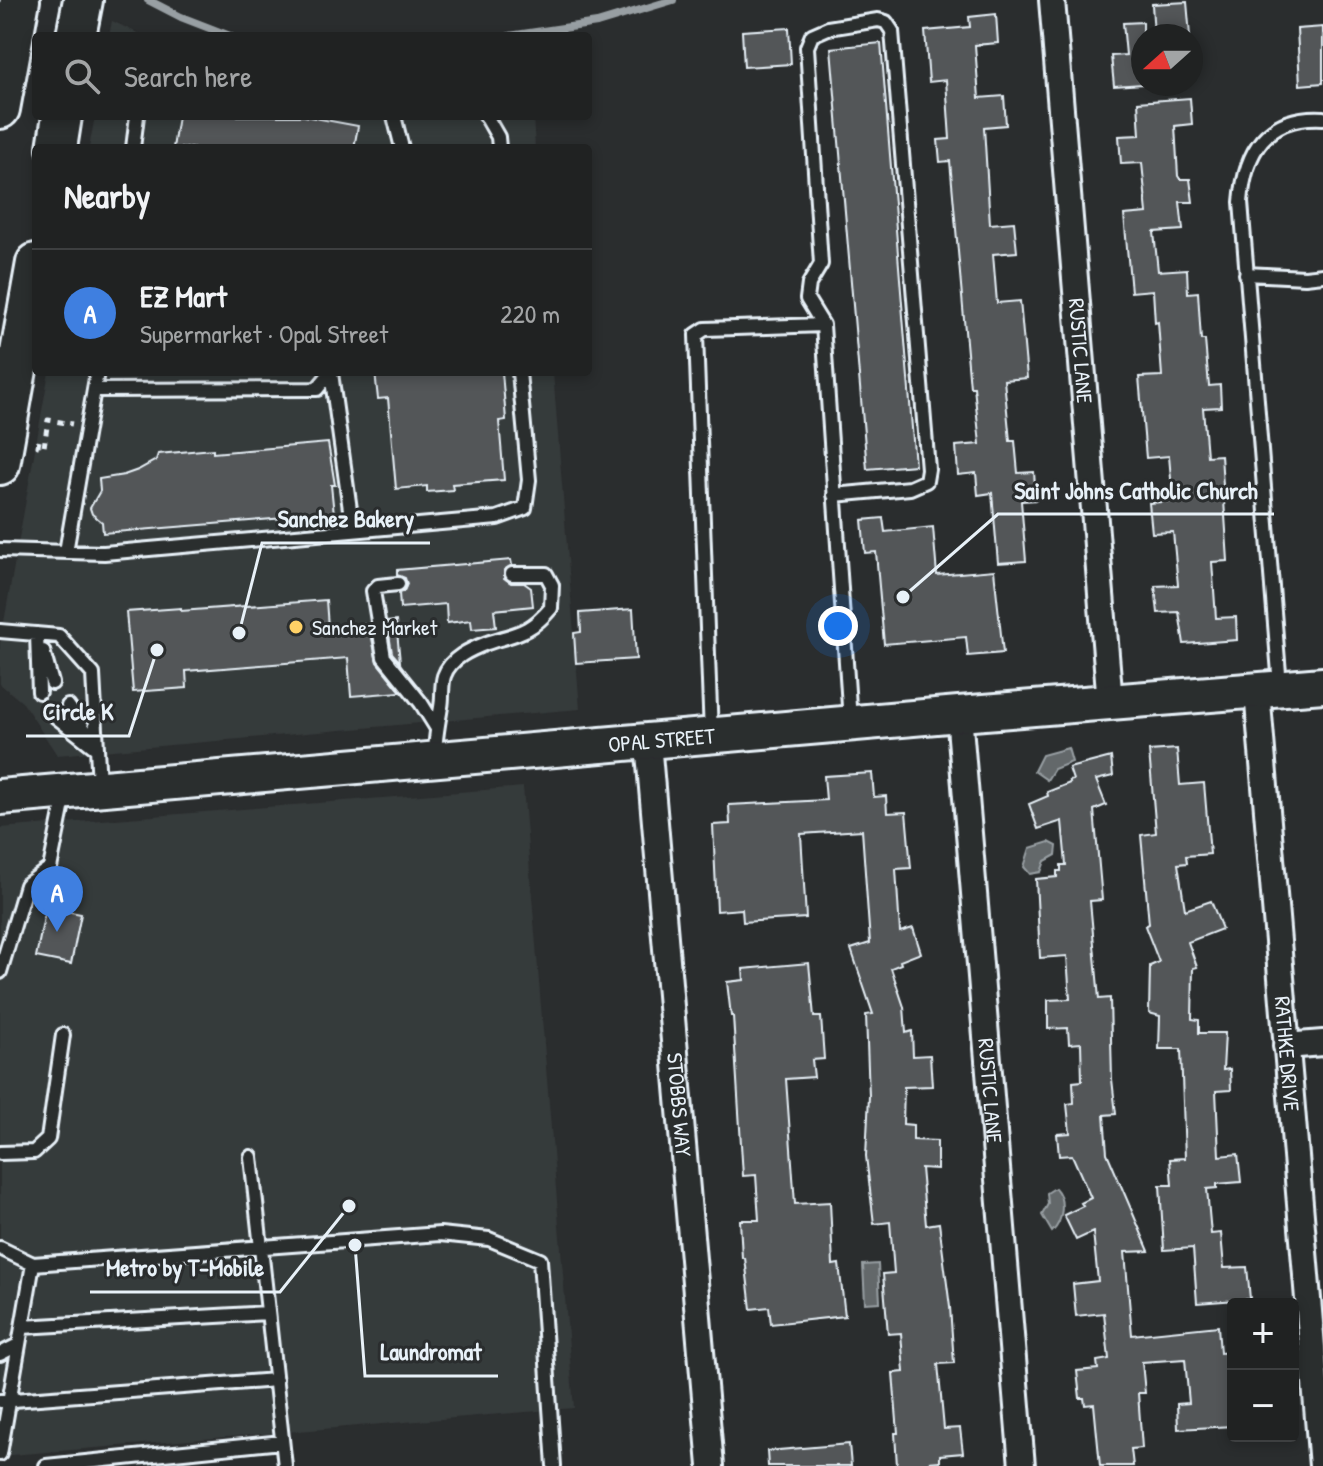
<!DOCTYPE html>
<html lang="en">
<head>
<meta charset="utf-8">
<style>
	:root { --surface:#202222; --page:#2d2f2f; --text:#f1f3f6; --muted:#a2a4a5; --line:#3d3f40; --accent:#8c9099 }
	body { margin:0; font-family:"Patrick Hand",sans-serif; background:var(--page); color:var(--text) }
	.controls { position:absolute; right:24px; bottom:24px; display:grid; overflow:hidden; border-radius:8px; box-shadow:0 4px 12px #0003 }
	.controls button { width:72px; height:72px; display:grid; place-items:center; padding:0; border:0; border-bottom:2px solid var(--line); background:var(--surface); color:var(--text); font:40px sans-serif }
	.compass { position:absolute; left:1131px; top:24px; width:72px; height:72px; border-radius:50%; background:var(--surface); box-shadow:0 4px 12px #0003; rotate:249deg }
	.you { position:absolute; left:838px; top:626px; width:28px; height:28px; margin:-20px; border:6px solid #fff; border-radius:50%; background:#1a73e8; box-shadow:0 0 0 12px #1a73e833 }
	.badge { display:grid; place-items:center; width:52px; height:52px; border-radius:50%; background:var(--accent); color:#fff; font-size:26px; font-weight:700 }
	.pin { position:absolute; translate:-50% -66px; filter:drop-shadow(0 2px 4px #0008) }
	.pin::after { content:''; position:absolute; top:42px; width:28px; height:24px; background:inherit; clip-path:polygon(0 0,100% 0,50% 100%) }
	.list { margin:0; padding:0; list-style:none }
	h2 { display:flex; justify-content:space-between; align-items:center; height:104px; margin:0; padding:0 32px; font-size:34px }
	h2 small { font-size:26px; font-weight:400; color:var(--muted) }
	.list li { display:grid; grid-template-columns:52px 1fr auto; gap:24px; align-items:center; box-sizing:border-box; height:128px; padding:0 32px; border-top:2px solid var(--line) }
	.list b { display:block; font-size:30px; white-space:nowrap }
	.list p { margin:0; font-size:26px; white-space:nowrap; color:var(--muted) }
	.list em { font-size:26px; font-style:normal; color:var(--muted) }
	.icon { flex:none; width:44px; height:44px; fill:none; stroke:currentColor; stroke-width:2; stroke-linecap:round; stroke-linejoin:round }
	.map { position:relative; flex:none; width:1323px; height:1466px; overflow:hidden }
	.search { position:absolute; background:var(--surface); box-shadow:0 4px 12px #0003; left:32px; top:32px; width:560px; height:88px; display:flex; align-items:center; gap:20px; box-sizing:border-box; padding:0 28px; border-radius:8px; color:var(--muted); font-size:30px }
	.panel { position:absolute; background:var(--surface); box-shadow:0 4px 12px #0003; left:32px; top:144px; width:560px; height:232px; border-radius:8px }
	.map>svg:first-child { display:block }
</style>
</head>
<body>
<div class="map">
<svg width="1323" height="1466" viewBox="0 0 1323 1466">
	<rect width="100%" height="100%" fill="#2a2d2e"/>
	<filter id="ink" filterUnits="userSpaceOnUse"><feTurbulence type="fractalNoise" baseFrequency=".0125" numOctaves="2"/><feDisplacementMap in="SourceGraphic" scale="16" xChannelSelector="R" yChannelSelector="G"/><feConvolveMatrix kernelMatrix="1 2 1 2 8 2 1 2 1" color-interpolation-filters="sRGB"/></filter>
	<g filter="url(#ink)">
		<path fill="#363a3b" d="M112 21 144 36H109Z
			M95 116H533L535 148H89Z
			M49 372H553L580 709 57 755 23 703 0 684V644Z
			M523 787 574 1408 0 1456V828Z"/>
		<path fill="#63686b" stroke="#989fa3" stroke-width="2" d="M1068 748 1072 762 1054 769 1047 780 1034 771 1042 755Z
			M1049 842 1057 846 1056 855 1045 861 1041 872 1030 874 1024 867 1030 848Z
			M1055 1188C1066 1199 1063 1222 1052 1232L1042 1215 1048 1204 1047 1193Z
			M878 1264 880 1302 865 1303 863 1265Z"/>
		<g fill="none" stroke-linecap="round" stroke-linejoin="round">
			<path stroke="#989fa3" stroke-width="8" d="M148 0 181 17 230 36
				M509 36 597 23 673 0"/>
		</g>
		<path fill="#535759" stroke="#e8f1f8" stroke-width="2" d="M1187 2 1190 36H1154L1152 4Z
			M996 14 998 43 975 45 979 98 1004 96 1006 125 984 127 990 224 1014 222 1017 252 993 254 997 303 1020 301 1027 378 1004 380 1010 441H1015L1018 473 1034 472 1036 500 1021 501 1026 561 998 563 992 493 978 495 976 473 958 475 956 446 980 444 974 387H970L950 161 940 162 938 140 950 139 946 80 929 82 925 31 970 27 969 17Z
			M1143 22V84L1114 86 1111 56 1126 55 1123 23Z
			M1323 27V83L1300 85 1297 29Z
			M789 28 791 64 744 67 742 31Z
			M881 43 915 465 867 469 831 48Z
			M1190 98 1192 124 1175 126 1178 176 1180 179H1190L1193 202H1180L1183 230 1154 232 1158 271 1187 269 1188 293 1198 292 1201 340H1205L1209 386 1220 385 1221 407 1203 408 1207 456 1221 455 1228 561 1212 562 1216 618 1236 617 1237 640 1184 644 1179 612 1158 613 1155 586 1178 585 1173 532 1152 533 1149 503 1173 501 1169 456 1146 458 1139 377 1162 376 1158 322 1155 323 1153 290 1131 292 1124 215 1147 213 1142 163 1121 164 1119 136 1140 135 1138 102Z
			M178 116H304L358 126 354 148H173Z
			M375 372H502L506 420 499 421 504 480 452 484 453 490 427 492V486L396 489 388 398 378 399Z
			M328 443 335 485H331L334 514 103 533 102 522 92 514 90 508 100 491 99 479 124 475 138 470 156 460 158 454 213 449V453Z
			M883 518 885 532 933 527 937 575 994 570 1003 653 968 656 966 637 884 644 876 552 865 553 862 520Z
			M511 560 512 565 504 570V578L511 583H524L531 588 533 606 494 610 496 627 472 629 471 620 447 623 446 604 400 608 399 593 404 591 407 584 405 578 397 575V570Z
			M326 600 328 627 369 624 377 662 401 692 351 696 348 658 186 671 187 688 133 692 126 612 181 608V611Z
			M633 609 636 659 576 663 574 633 581 632 580 613Z
			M396 621 400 662 392 653 387 622Z
			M1177 749 1180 785 1204 783 1210 854 1186 856 1187 863 1178 864 1185 910 1211 901 1222 929 1188 942 1197 967 1193 968 1192 1019 1199 1020V1033H1225L1223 1070 1230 1069 1231 1090 1216 1091 1219 1156 1238 1154 1241 1182 1217 1184V1188L1207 1189 1211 1234 1221 1233 1224 1268 1247 1267 1250 1299 1197 1303 1193 1248 1164 1250 1160 1185H1172L1170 1159 1185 1158 1181 1049H1159L1160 1016 1149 1013 1150 966 1159 962 1145 926 1149 924 1141 835 1156 833 1149 751Z
			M1111 757 1113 776 1096 780 1106 805 1094 810 1102 900 1090 901 1099 999 1110 998 1112 1079 1116 1114 1104 1115 1107 1153 1149 1251 1125 1252 1132 1335 1218 1326 1220 1353 1231 1352 1233 1358V1426L1178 1429 1177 1404 1189 1403 1185 1359 1142 1362 1145 1393H1138L1142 1448 1131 1449 1133 1466H1100L1094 1404 1085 1405 1084 1398H1080L1077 1371 1098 1369 1097 1361 1109 1359 1104 1313 1076 1316 1073 1284 1098 1281 1093 1232 1076 1240 1064 1215 1083 1206 1081 1203 1091 1198 1072 1155 1059 1156 1057 1134 1070 1133 1067 1104 1074 1103 1073 1082 1082 1081 1081 1043 1069 1044 1068 1028 1048 1029V1000L1070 999 1067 956 1040 958 1036 879 1057 877V871H1061V865H1066L1062 821 1038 829 1029 804 1048 796 1047 792 1070 783 1069 781 1073 780 1069 768Z
			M872 773 874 797 886 796 887 813 906 812 911 868 896 869 900 932 913 928 921 953 900 961 901 964 891 968 904 1007 906 1033 912 1031 913 1056 930 1055 932 1086 904 1087 903 1124 913 1125V1140L937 1141V1169L921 1168 926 1225 939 1223 950 1307 954 1363 938 1364 944 1429 960 1428 963 1453 940 1455V1461L929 1462V1466H897L895 1433H898L893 1373 904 1372 901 1333 888 1334 883 1274 894 1273 890 1222 874 1224 866 1156 869 1096 866 1015 873 1014 851 949 870 943 862 830 801 834 806 918 743 922 742 909 717 911 713 825 730 824 729 805 826 800 824 776Z
			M46 907 81 914 71 964 36 957Z
			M809 963 814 1017H821L824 1059 812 1060 814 1077 786 1079 795 1204 830 1202 833 1265 839 1264 845 1316 771 1324 769 1307 751 1309 745 1258H742L740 1220H759L756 1175 743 1176 733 1016H731L727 982 744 980 743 969Z
			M849 1444 851 1466H768L767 1451Z"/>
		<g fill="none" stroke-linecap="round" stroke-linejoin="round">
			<defs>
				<path id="lane" d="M394 116 402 148
					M486 116 498 137 499 148
					M133 148 137 116
					M1246 274 1305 277 1323 275
					M331 373 353 531
					M94 390 317 389 331 372
					M834 495 910 488 926 481 928 469 892 31 886 22 878 20 828 28 812 35 807 47 821 264 809 284 807 299 823 325 850 721
					M0 550 104 553 497 518 525 508 529 480 519 372
					M66 552 97 372
					M398 584 378 586 373 591 384 657 421 703 436 727
					M0 631 59 636 93 674 99 785
					M37 634 39 692
					M43 651 52 683
					M1280 686 1241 202C1245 152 1266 115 1323 118
					M68 706 91 739
					M55 716 97 749
					M711 735 696 335 705 329 823 325
					M435 756C435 739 438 724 441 707 443 697 441 686 444 676 450 658 471 649 487 643 517 633 529 634 551 608L552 585 546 574H512
					M0 972 26 885 50 868 65 794
					M0 1153 34 1152 48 1139 63 1035
					M251 1157 285 1466
					M0 1248 33 1264
					M22 1327 268 1313
					M0 1354 18 1345
					M0 1401 276 1380
					M0 1454 33 1264 440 1234 489 1239 540 1260 554 1466
					M46 1466 282 1442"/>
				<g id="street">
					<path id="s1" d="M1052 0 1110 703"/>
					<path id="s2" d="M1257 691 1322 1466"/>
					<path id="s3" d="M959 714 1022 1466"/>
					<path id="s4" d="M648 742 711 1466"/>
					<path d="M1286 1046 1323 1043"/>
				</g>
				<g id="secondary">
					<path id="s5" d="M0 797 959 714 1323 685"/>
				</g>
				<path id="primary" d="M76 36 83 0
					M0 109 20 0
					M57 148 62 116
					M0 465 36 263"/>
			</defs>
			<use href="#lane" stroke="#e8f1f8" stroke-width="18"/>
			<use href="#street" stroke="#e8f1f8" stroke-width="30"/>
			<use href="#secondary" stroke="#e8f1f8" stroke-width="40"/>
			<use href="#primary" stroke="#e8f1f8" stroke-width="44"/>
			<path stroke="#e8f1f8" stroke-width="5" stroke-dasharray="6 6" stroke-linecap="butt" d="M39 441 38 446 44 447 48 420 72 424"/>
			<use href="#lane" stroke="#2a2d2e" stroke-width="12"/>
			<use href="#street" stroke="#2a2d2e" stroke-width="24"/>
			<use href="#secondary" stroke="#2a2d2e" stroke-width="34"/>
			<use href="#primary" stroke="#2a2d2e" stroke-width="38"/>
		</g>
	</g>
	<circle fill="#ffd166" stroke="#2a2d2e" stroke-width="3" cx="296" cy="627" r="8"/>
	<g text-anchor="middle" stroke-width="6" stroke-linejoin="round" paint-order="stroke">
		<g font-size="22" fill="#e8f1f8" stroke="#2a2d2e">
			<text dy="8" stroke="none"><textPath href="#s1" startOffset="352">RUSTIC LANE</textPath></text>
			<text dy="8" stroke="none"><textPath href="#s5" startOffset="664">OPAL STREET</textPath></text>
			<text dy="8" stroke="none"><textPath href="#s2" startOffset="364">RATHKE DRIVE</textPath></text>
			<text dy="8" stroke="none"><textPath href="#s3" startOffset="378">RUSTIC LANE</textPath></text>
			<text dy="8" stroke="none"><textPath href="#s4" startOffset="364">STOBBS WAY</textPath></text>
		</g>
		<g font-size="22" fill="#e8f1f8" stroke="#2a2d2e" text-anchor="start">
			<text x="312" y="635">Sanchez Market</text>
		</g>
	</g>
	<path fill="none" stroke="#e8f1f8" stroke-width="3" d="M903 597L998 514H1274M239 633L262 543H430M157 650L129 736H26M349 1206L280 1292H90M355 1245L365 1376H498"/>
	<g fill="#e8f1f8" stroke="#2a2d2e" stroke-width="3">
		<circle cx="903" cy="597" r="8"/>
		<circle cx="239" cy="633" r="8"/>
		<circle cx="157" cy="650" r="8"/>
		<circle cx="349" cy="1206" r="8"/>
		<circle cx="355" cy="1245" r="8"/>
	</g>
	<g font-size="24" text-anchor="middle" font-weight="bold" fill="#e8f1f8" stroke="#2a2d2e" stroke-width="6" stroke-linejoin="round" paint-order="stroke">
		<text x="1136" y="499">Saint Johns Catholic Church</text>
		<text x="346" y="527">Sanchez Bakery</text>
		<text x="78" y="720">Circle K</text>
		<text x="185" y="1276">Metro by T-Mobile</text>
		<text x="431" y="1360">Laundromat</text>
	</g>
</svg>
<div class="controls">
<button>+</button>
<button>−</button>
</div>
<svg class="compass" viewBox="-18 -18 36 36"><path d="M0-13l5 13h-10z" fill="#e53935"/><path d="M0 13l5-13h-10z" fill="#a2a4a5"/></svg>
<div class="you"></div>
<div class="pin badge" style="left:57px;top:932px;background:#3f7fe0">A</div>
<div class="search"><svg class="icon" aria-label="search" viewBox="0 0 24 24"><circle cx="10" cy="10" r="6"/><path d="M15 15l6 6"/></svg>Search here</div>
<section class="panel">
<h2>Nearby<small></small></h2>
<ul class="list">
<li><span class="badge" style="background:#3f7fe0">A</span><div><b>EZ Mart</b><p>Supermarket · Opal Street</p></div><em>220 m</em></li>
</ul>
</section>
</div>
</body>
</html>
